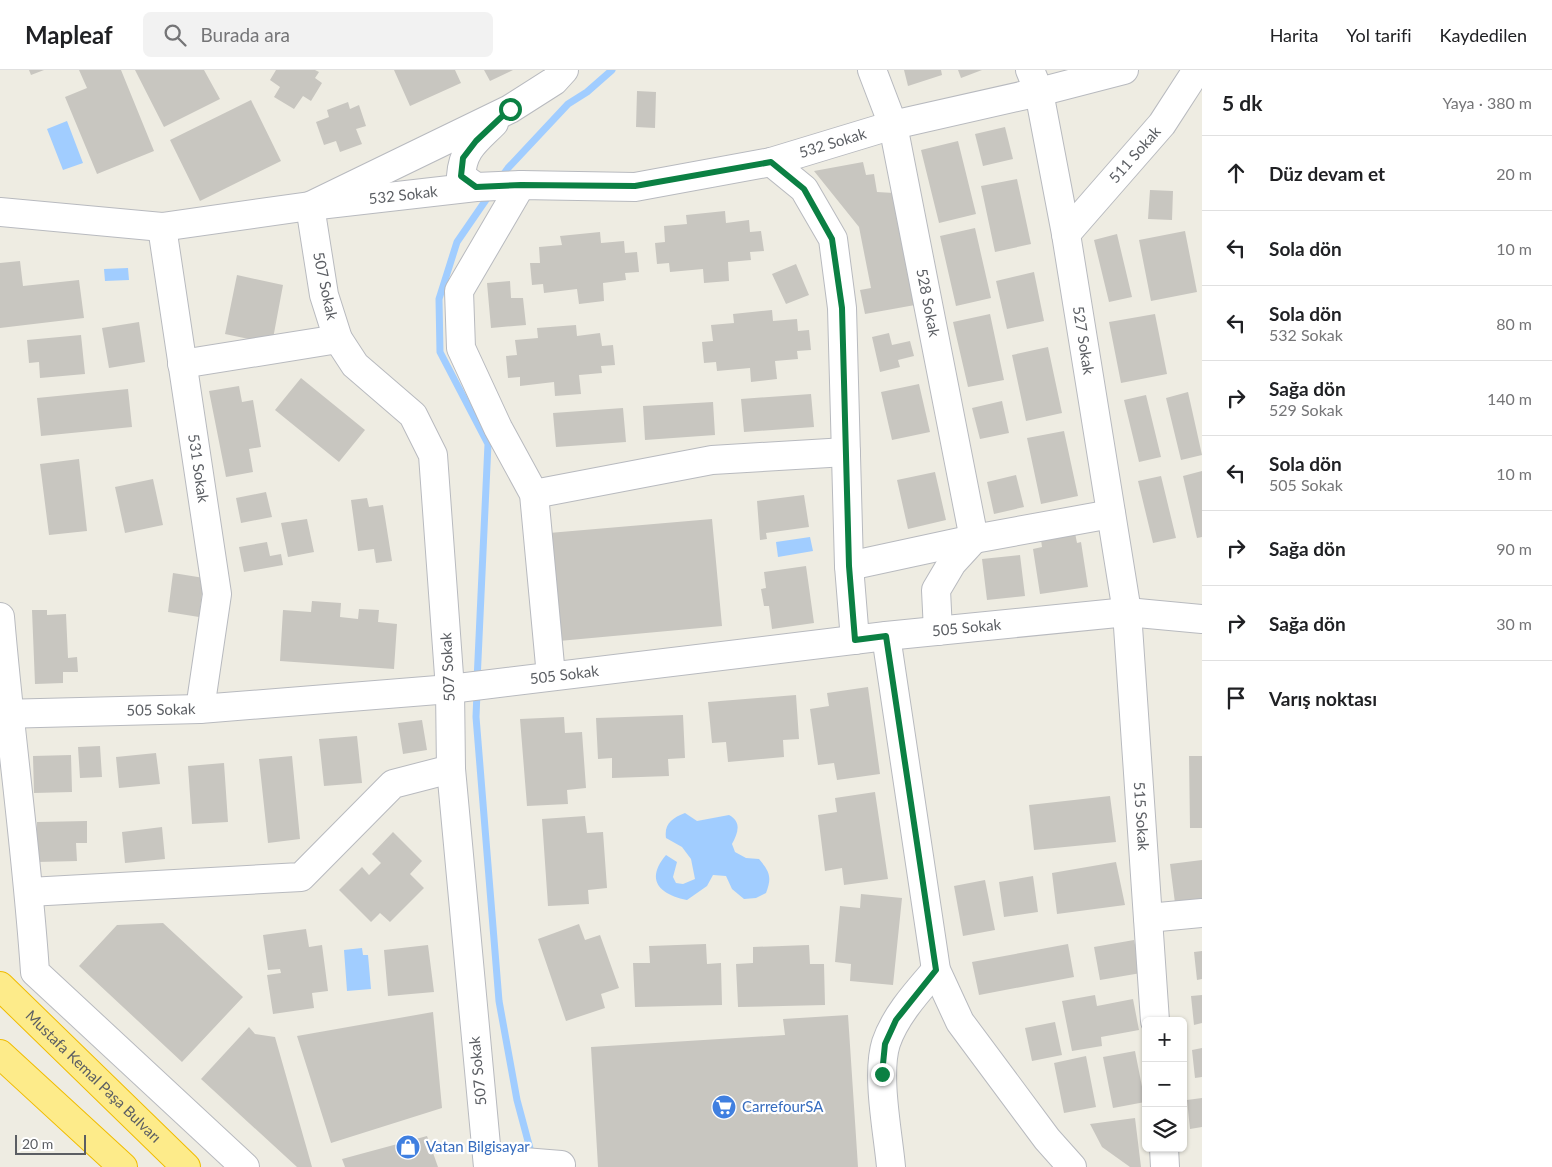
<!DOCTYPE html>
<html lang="tr">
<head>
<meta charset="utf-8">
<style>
	:root { --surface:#fff; --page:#f2f2f2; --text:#202124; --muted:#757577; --line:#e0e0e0 }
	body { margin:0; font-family:Lato,sans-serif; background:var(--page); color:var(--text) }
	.controls { position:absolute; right:15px; bottom:15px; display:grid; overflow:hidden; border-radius:8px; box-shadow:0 1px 4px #0004 }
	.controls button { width:45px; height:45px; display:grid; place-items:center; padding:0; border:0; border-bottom:1px solid var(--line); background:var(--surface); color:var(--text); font:25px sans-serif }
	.scale { position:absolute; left:15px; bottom:12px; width:71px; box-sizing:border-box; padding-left:5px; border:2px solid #5b5e63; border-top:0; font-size:14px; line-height:18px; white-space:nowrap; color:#5b5e63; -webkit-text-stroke:4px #fff; paint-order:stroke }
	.stop { position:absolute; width:15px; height:15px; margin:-11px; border:4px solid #0b8043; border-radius:50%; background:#fff }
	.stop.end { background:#0b8043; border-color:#fff; box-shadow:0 1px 5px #0008 }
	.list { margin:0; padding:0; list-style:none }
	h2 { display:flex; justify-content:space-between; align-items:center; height:65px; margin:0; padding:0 20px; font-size:21px }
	h2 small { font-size:16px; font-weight:400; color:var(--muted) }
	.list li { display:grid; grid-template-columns:32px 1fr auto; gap:15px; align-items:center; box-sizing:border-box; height:75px; padding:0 20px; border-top:1px solid var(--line) }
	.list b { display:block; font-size:19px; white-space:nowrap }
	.list p { margin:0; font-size:16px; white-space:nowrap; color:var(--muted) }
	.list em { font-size:16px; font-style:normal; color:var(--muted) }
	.icon { flex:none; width:28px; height:28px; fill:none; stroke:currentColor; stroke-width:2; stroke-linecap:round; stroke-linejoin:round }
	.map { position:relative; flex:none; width:1202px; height:1097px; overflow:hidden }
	header { display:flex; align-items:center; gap:30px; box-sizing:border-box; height:70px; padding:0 25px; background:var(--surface); border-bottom:1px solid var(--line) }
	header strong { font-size:24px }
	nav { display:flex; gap:28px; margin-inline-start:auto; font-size:18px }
	.search { width:350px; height:45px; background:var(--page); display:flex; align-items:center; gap:12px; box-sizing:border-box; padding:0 18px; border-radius:8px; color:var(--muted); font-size:19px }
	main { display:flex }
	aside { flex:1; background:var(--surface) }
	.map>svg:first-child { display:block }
</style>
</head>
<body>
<header>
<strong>Mapleaf</strong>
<div class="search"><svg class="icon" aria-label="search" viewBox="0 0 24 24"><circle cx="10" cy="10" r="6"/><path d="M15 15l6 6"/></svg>Burada ara</div>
<nav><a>Harita</a><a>Yol tarifi</a><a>Kaydedilen</a></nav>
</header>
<main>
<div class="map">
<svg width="1202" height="1097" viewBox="0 0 1202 1097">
	<rect width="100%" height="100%" fill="#eeece2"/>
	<path fill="#a1cdff" d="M67 51 83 93 63 100 47 59Z
		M128 198 129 210 105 211 104 199Z
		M810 467 813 481 778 487 776 472Z
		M685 743 697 751 729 745C742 752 738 763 732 774L735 782 746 788 759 789C770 802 772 807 766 823L756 828 744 829 732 819 726 806 713 805 707 816 687 830C659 824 645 810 666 785L677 792 673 807 676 813 683 814 695 809 691 789 682 777 666 768C664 754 672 748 685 743Z
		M362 878 363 885H368L371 919 347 921 344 880Z"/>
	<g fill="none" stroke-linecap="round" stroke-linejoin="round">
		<path stroke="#a1cdff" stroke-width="7" d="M500 109 508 98 568 34 587 22 612 0
			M477 611 488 374 440 282 439 229 457 172 490 124
			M477 622 476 647 499 931 517 1030 532 1086"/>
	</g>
	<path fill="#c8c6c0" d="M29 0H44L31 5Z
		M79 0H121L154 81 97 104 65 27 87 18Z
		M135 0H204L220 29 164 57Z
		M276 0H315L319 2 315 8 322 13 311 31 303 26 294 39 274 27 280 17 270 10Z
		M394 0H455L461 13 410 36Z
		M484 0H513L490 11Z
		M904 0H941L942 5 908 16Z
		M958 0H982L961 8Z
		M637 21 656 22 655 58 636 57Z
		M251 30 281 91 200 131 170 70Z
		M348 32 350 39 359 35 366 56 356 59 362 74 340 82 336 71 324 75 316 52 329 47 327 40Z
		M1005 57 1013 89 983 96 975 64Z
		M958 71 976 144 939 153 921 80Z
		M863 92 866 105 874 104 877 122 894 123 915 235 865 244 860 220 871 218 859 157 814 101Z
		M1017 109 1031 174 995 182 981 116Z
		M1150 120 1173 121 1172 150 1148 149Z
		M725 141 726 153 749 150 750 162 761 161 764 181 750 182 751 190 728 192 729 211 704 213 703 199 670 202 669 193 657 194 655 173 665 172 664 156 687 154 686 145Z
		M975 158 991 228 956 236 940 166Z
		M1185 161 1197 222 1151 231 1139 170Z
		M600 162 601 173 624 171 625 183 637 182 639 202 625 203 626 210 603 213 604 231 579 234 577 219 544 223 543 214 532 215 530 193H540L539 177 562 175 560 166Z
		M1117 164 1132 227 1109 232 1094 170Z
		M20 191 23 216 79 210 84 248 0 258V193Z
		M796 194 809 225 786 234 772 204Z
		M1034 202 1044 251 1007 259 996 211Z
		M237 205 283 215 272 274 225 264Z
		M510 211 511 228H523L526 255 491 258 487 213Z
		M772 240 773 251 797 249 798 261 809 260 811 280 797 281 798 289 775 291 777 309 751 312 750 298 717 301 716 292 704 293 702 272 713 271 711 255 734 253 733 244Z
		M990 244 1004 310 968 317 953 252Z
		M1155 244 1167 304 1121 313 1109 252Z
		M139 252 145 292 109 298 102 258Z
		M576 255 577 266 600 263 602 276 613 275 615 295 601 296 602 303 579 305 581 324 555 326 554 312 520 316V307L508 308 506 286 517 285 515 270 538 268 537 258Z
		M889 263 892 275 910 271 914 286 898 290 900 297 880 302 872 267Z
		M81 265 85 304 40 308 39 292 29 293 27 270Z
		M1048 277 1062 343 1026 351 1012 285Z
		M301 308 365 360 339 392 275 340Z
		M919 314 930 362 892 370 881 322Z
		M239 316 242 332 253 330 261 377 249 379 253 402 226 407 209 321Z
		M128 319 132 357 41 366 37 328Z
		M1188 322 1202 385 1181 390 1166 328Z
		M811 324 814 357 744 362 741 329Z
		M1146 325 1161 387 1139 392 1124 330Z
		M1002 331 1009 363 980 369 972 338Z
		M713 332 715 365 645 370 643 336Z
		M623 338 626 372 556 377 553 343Z
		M1064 361 1078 426 1041 434 1027 368Z
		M79 389 87 461 49 465 40 394Z
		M1202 401V467L1197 468 1183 406Z
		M935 402 946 450 908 459 897 410Z
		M1016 405 1024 437 994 444 987 412Z
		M1161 406 1176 468 1153 473 1138 411Z
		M153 409 163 455 125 463 115 417Z
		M266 422 272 447 241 453 236 428Z
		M804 425 809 457 766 463 767 469 760 470 757 431Z
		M367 428 369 437 383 435 392 491 376 493 374 479 358 481 351 430Z
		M307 449 314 482 288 487 281 453Z
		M712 449 722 556 559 571 549 463Z
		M1074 458 1077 473 1081 472 1088 517 1040 524 1033 479 1042 477 1040 463Z
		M267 472 270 486 281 484 283 495 244 502 239 477Z
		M1020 485 1025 526 987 530 982 489Z
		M806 496 814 553 772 559 769 536H764L761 519 766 518 764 502Z
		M173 503 204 508 199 547 168 542Z
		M312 531 341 533 340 547 358 549 359 539 379 540 378 552 397 554 394 599 280 591 283 540 311 542Z
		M32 540H47V545L66 544 68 588 77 587 78 602H63V613L35 614Z
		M868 617 880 704 837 710 834 693 818 695 810 639 829 636 827 623Z
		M796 625 799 669 783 670 784 687 728 692 726 672 712 673 708 632Z
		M683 645 685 688 668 689 669 706 612 708V688L598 689 596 648Z
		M564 647 565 663 582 662 586 718 567 720 568 734 527 736 520 649Z
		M422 650 427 680 403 684 398 653Z
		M357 666 362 713 324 716 319 669Z
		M100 676 102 707 80 708 78 677Z
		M156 683 160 714 119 718 116 687Z
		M71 685 72 722 34 723 33 686Z
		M292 686 300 769 268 773 259 689Z
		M1189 686H1202V758H1190Z
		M224 693 228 752 192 754 188 696Z
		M875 722 888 809 844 815 842 798 825 801 818 745 837 742 835 728Z
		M1110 726 1116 772 1034 780 1029 735Z
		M585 746 587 763 603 762 607 818 588 820 589 834 548 836 542 749Z
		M87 751V773H76L77 791 37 792V752Z
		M162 757 165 789 125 793 122 762Z
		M393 762 422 791 410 804 424 818 390 852 380 843 371 852 339 820 362 797 369 805 381 793 372 784Z
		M1202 790V830L1175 833 1170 794Z
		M1116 792 1125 835 1057 844 1052 803Z
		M1033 806 1038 842 1004 847 999 812Z
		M985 810 995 860 963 866 954 816Z
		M861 824 902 828 893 915 850 911 851 894 835 892 840 836 860 838Z
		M163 853 243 927 182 992 79 896 117 855Z
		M579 854 585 870 600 865 619 918 601 924 605 938 566 951 538 869Z
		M306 859 309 877 322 875 328 921 312 923 314 938 273 944 267 905 281 903 280 899 268 900 263 865Z
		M1134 870 1141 903 1100 910 1094 877Z
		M706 874 707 894 721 893 722 935 635 937 633 893H650L649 876Z
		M1068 874 1074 907 979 925 972 892Z
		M428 875 434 922 388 926 384 880Z
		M809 875 810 894H824L825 935 738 937 736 894 753 893V877Z
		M1202 881V909L1197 910 1194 882Z
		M1095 925 1097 936 1133 929 1139 960 1101 967 1102 976 1072 981 1062 931Z
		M1202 925V953L1194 955 1191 926Z
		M433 942 442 1038 331 1073 297 966Z
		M848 945 858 1097H598L591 977 785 965 783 949Z
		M1055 952 1062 985 1032 991 1025 958Z
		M249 957 255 964 275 967 312 1097H297L201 1009Z
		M1202 978V1007L1195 1008 1192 980Z
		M1135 981 1145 1032 1113 1038 1103 987Z
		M1086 986 1096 1037 1064 1043 1054 993Z
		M1202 1028V1057L1190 1059 1187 1030Z
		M1135 1048 1141 1097H1130L1102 1077 1090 1054Z
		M427 1066 438 1097H345L342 1089Z"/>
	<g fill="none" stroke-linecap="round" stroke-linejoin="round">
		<defs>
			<g id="minor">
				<path id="s1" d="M872 0 893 55 974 469 952 493 936 520 938 561"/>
				<path id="s2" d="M1030 0 1039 22 1066 164 1127 542 1155 951"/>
				<path d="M771 92 804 119 833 169 842 238 849 496 855 570"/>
				<path d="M521 115 459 221 461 278 498 358 534 424 551 606"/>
				<path d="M476 117 461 106C463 79 475 72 494 53"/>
				<path id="s3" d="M0 142 162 157 310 136 476 117 521 115 635 117 771 92 893 55 1039 22 1124 0"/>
				<path id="s4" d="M162 157 217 524 200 639"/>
				<path id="s5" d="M1066 164 1162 54 1197 0"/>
				<path d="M182 294 338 269"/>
				<path d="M534 424 712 390 846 382"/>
				<path d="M849 496 974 469 1111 444"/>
				<path d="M0 547C10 666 27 783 35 902L245 1097"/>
				<path d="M886 566 936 900 960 952 1047 1069 1072 1097"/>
				<path id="s6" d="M0 644 200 639 450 619 886 566 1127 542 1202 549"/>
				<path d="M29 822 301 807 393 714 451 699"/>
				<path d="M1148 848 1202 843"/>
				<path d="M1164 1078 1165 1097"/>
				<path d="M488 1097 451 699 450 619 433 385 413 345 355 295 338 269 324 225 310 136 510 39 554 11 564 0"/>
				<path d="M498 1097 511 1091 561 1095"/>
				<path d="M891 1097C888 1063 876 1005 886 973 895 946 917 922 936 900"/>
			</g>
			<g id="highway">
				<path id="s7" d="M0 916 186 1097"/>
				<path d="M0 984 123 1097"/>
			</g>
		</defs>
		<use href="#minor" stroke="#b8babf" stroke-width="30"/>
		<use href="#highway" stroke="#f0bc00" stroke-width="30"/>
		<use href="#minor" stroke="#fff" stroke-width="28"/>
		<use href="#highway" stroke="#fdeb8a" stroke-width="28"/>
	</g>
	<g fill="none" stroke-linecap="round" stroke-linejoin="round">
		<path stroke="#0b8043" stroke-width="6" d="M510 39 476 71 463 88 461 106 476 117 521 115 635 116 771 92 804 119 832 169 842 238 849 496 855 570 886 566 936 900 896 950 885 974 882 1004"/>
	</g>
	<defs>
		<symbol id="supermarket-disc" viewBox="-11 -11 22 22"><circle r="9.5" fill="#3f7fe0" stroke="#fff"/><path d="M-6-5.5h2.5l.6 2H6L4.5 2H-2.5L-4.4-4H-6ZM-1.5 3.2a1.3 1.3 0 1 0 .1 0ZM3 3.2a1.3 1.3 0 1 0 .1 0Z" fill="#fff"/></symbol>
		<symbol id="shop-disc" viewBox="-11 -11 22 22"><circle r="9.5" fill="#3f7fe0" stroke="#fff"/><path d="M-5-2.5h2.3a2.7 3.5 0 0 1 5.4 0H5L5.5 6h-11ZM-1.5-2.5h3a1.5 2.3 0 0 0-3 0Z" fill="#fff"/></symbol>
	</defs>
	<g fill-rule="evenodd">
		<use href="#supermarket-disc" x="710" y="1023" width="28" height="28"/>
		<use href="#shop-disc" x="394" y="1063" width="28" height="28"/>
	</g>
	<g text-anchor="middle" stroke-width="4.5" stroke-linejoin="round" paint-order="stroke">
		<g font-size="15" fill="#5b5e63" stroke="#fff">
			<text dy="5" stroke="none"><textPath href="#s3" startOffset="841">532 Sokak</textPath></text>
			<text dy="5" stroke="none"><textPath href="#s5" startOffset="105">511 Sokak</textPath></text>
			<text dy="5" stroke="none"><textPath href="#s3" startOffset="406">532 Sokak</textPath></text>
			<text transform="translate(325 216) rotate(78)" y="5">507 Sokak</text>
			<text dy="5" stroke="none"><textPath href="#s1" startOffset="240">528 Sokak</textPath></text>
			<text dy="5" stroke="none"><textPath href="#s2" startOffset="276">527 Sokak</textPath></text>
			<text dy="5" stroke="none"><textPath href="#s4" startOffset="244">531 Sokak</textPath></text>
			<text dy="5" stroke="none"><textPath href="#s6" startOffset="971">505 Sokak</textPath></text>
			<text transform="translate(448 597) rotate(-93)" y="5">507 Sokak</text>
			<text dy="5" stroke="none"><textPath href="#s6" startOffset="566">505 Sokak</textPath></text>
			<text dy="5" stroke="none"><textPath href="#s6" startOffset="161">505 Sokak</textPath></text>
			<text dy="5" stroke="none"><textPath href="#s2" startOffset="756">515 Sokak</textPath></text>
			<text transform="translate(478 1001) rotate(-96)" y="5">507 Sokak</text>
			<text dy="5" stroke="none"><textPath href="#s7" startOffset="130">Mustafa Kemal Paşa Bulvarı</textPath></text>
		</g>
		<g font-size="15" fill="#366cbe" stroke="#fff" text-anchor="start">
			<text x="742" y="1042">CarrefourSA</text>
			<text x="426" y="1082">Vatan Bilgisayar</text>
		</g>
	</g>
</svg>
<div class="controls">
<button>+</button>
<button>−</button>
<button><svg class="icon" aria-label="layers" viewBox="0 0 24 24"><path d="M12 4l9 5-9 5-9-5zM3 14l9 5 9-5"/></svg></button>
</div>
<div class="scale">20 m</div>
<div class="stop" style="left:510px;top:39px"></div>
<div class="stop end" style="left:882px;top:1004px"></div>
</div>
<aside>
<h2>5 dk<small>Yaya · 380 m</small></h2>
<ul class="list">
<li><svg class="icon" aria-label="ahead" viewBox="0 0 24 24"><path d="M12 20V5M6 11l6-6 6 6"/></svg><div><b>Düz devam et</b></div><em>20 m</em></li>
<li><svg class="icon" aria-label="left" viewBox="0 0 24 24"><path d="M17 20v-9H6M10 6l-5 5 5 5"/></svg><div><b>Sola dön</b></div><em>10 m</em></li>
<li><svg class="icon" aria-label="left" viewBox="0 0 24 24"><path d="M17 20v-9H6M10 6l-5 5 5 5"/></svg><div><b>Sola dön</b><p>532 Sokak</p></div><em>80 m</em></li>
<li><svg class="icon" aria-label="right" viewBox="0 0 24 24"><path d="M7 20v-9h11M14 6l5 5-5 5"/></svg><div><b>Sağa dön</b><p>529 Sokak</p></div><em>140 m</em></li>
<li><svg class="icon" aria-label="left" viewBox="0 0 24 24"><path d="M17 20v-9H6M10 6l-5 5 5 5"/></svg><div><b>Sola dön</b><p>505 Sokak</p></div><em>10 m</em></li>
<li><svg class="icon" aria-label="right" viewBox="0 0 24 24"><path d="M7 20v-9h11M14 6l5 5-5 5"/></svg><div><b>Sağa dön</b></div><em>90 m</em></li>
<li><svg class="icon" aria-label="right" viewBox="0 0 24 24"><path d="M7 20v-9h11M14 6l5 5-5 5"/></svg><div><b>Sağa dön</b></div><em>30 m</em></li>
<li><svg class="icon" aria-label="arrive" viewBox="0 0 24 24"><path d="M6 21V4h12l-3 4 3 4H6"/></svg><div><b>Varış noktası</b></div></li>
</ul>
</aside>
</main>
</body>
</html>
